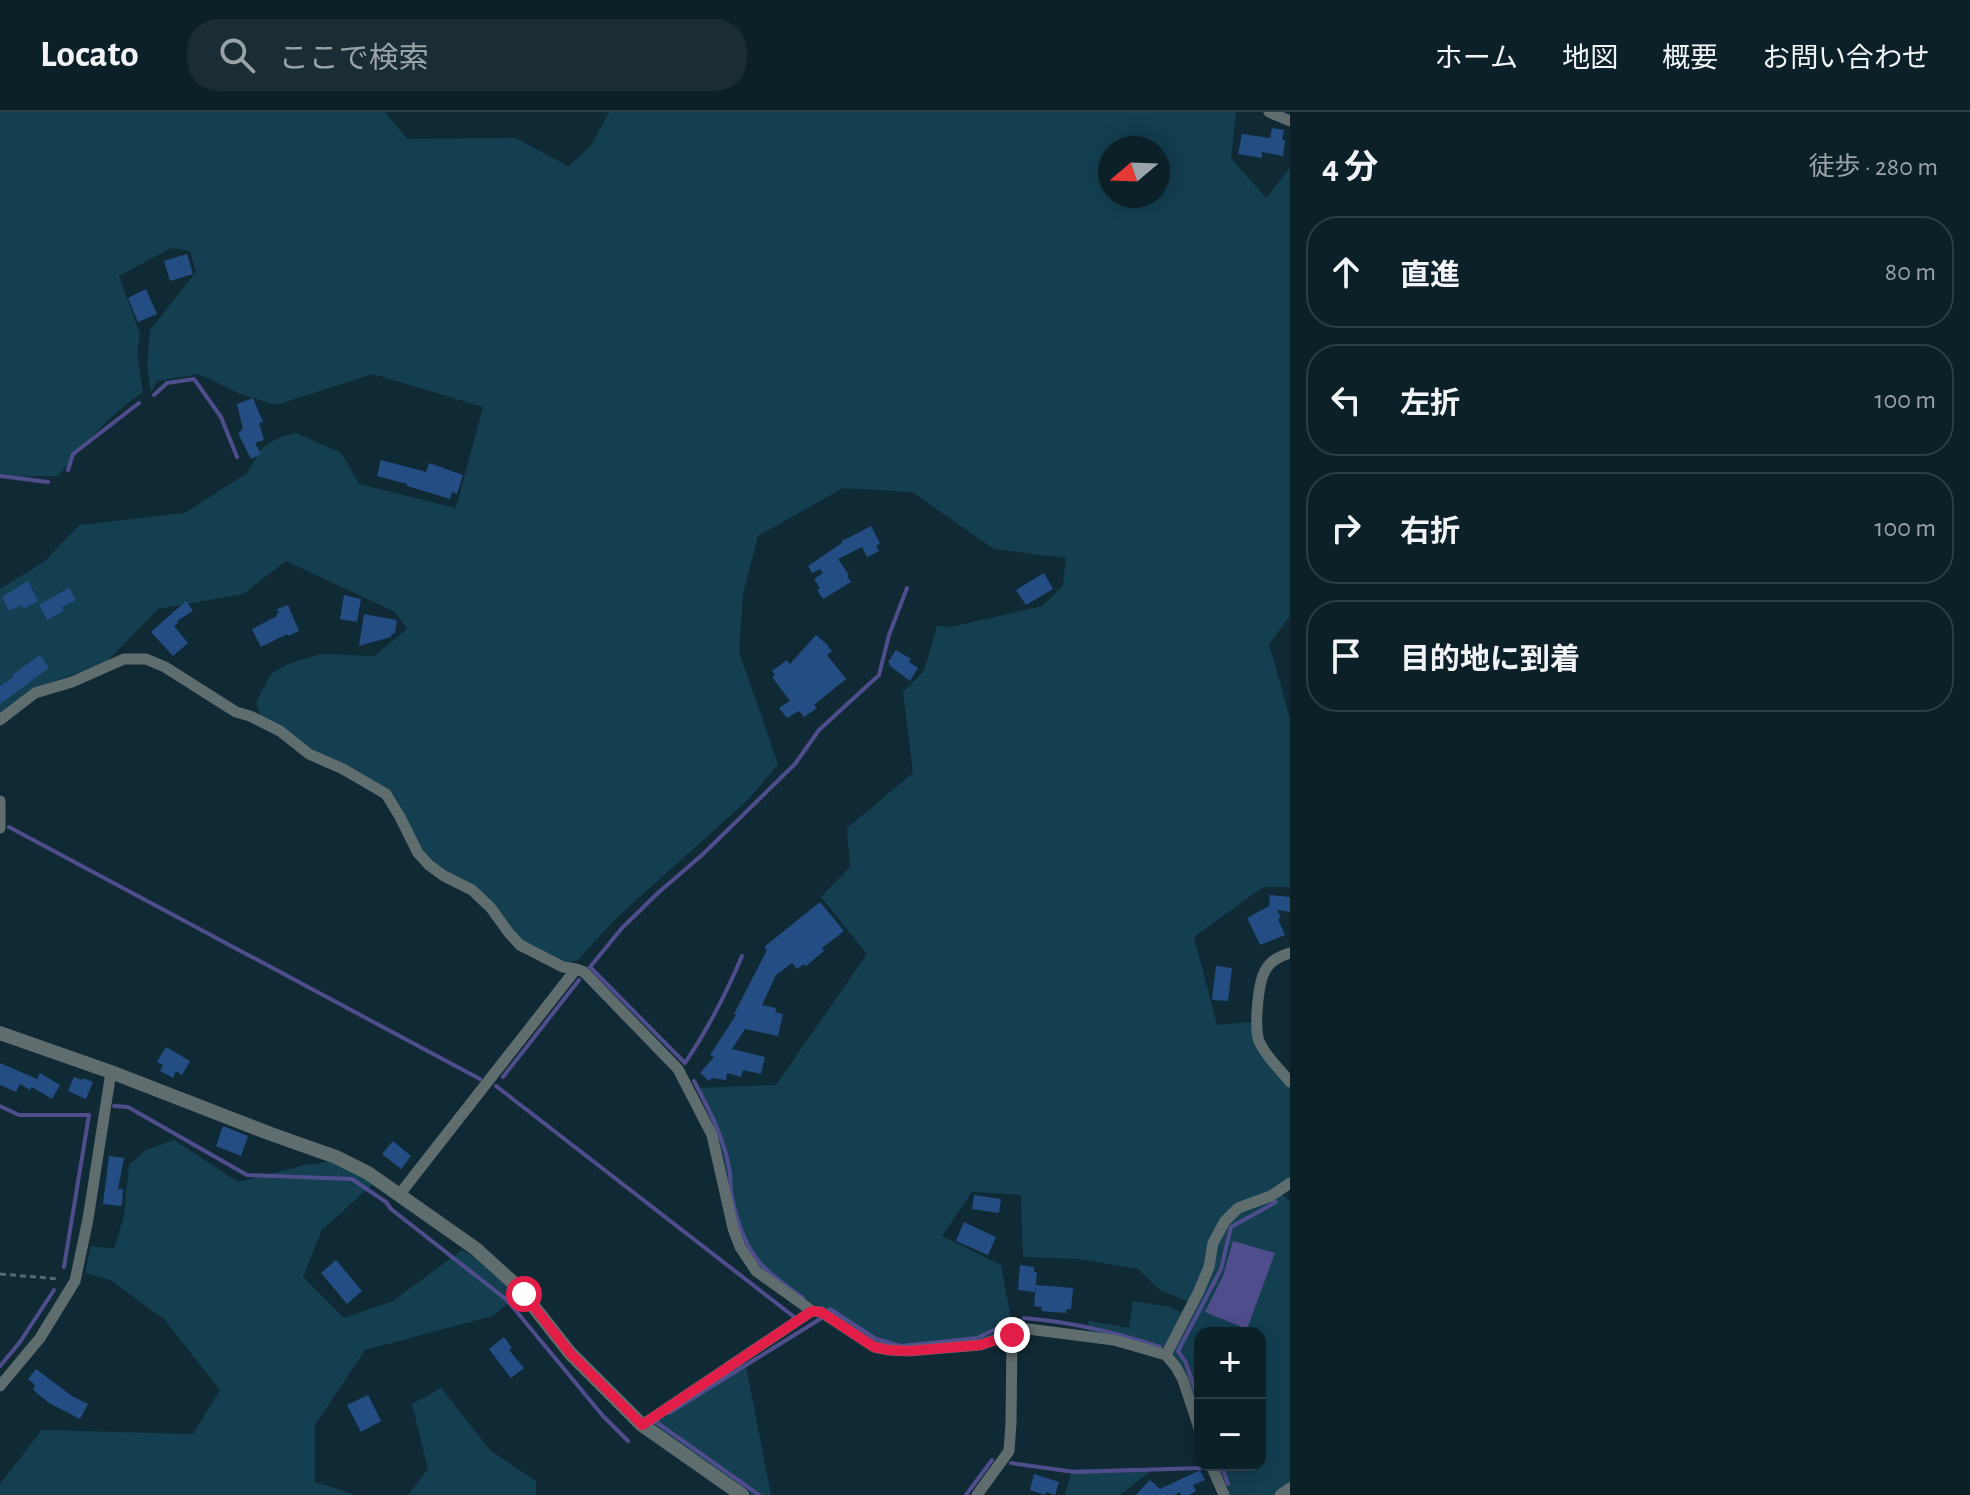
<!DOCTYPE html>
<html lang="ja">
<head>
<meta charset="utf-8">
<style>
	:root { --surface:#0c2028; --page:#1a2d34; --text:#f1f3f6; --muted:#9aa3a8; --line:#2c3e45 }
	body { margin:0; font-family:"Alegreya Sans","Noto Sans JP",sans-serif; background:var(--page); color:var(--text) }
	.controls { position:absolute; right:24px; bottom:24px; display:grid; overflow:hidden; border-radius:16px; box-shadow:0 4px 20px #0003 }
	.controls button { width:72px; height:72px; display:grid; place-items:center; padding:0; border:0; border-bottom:2px solid var(--line); background:var(--surface); color:var(--text); font:40px sans-serif }
	.compass { position:absolute; left:1098px; top:24px; width:72px; height:72px; border-radius:50%; background:var(--surface); box-shadow:0 4px 20px #0003; rotate:251deg }
	.stop { position:absolute; width:24px; height:24px; margin:-18px; border:6px solid #e11d48; border-radius:50%; background:#fff }
	.stop.end { background:#e11d48; border-color:#fff; box-shadow:0 2px 8px #0008 }
	.list { margin:0; padding:0; list-style:none }
	h2 { display:flex; justify-content:space-between; align-items:center; height:104px; margin:0; padding:0 32px; font-size:34px }
	h2 small { font-size:26px; font-weight:400; color:var(--muted) }
	.list li { display:grid; grid-template-columns:52px 1fr auto; gap:24px; align-items:center; box-sizing:border-box; height:112px; margin:0 16px 16px; padding:0 16px; border:2px solid var(--line); border-radius:32px }
	.list b { display:block; font-size:30px; white-space:nowrap }
	.list em { font-size:26px; font-style:normal; color:var(--muted) }
	.icon { flex:none; width:44px; height:44px; fill:none; stroke:currentColor; stroke-width:2; stroke-linecap:round; stroke-linejoin:round }
	.map { position:relative; flex:none; width:1290px; height:1383px; overflow:hidden }
	header { display:flex; align-items:center; gap:48px; box-sizing:border-box; height:112px; padding:0 40px; background:var(--surface); border-bottom:2px solid var(--line) }
	header strong { font-size:38px }
	nav { display:flex; gap:44px; margin-inline-start:auto; font-size:28px }
	.search { width:560px; height:72px; background:var(--page); display:flex; align-items:center; gap:20px; box-sizing:border-box; padding:0 28px; border-radius:32px; color:var(--muted); font-size:30px }
	main { display:flex }
	aside { flex:1; background:var(--surface) }
	.map>svg:first-child { display:block }
</style>
</head>
<body>
<header>
<strong>Locato</strong>
<div class="search"><svg class="icon" aria-label="search" viewBox="0 0 24 24"><circle cx="10" cy="10" r="6"/><path d="M15 15l6 6"/></svg>ここで検索</div>
<nav><a>ホーム</a><a>地図</a><a>概要</a><a>お問い合わせ</a></nav>
</header>
<main>
<div class="map">
<svg width="1290" height="1383" viewBox="0 0 1290 1383">
	<rect width="100%" height="100%" fill="#102a35"/>
	<path fill="#133f51" fill-rule="evenodd" d="M0 0H385L407 27 516 26 568 54 591 34 609 0H1236L1231 46 1266 86 1290 56V504L1269 532 1290 607V775H1263L1194 825 1217 913 1251 910 1256 931 1290 975V1065L1286 1072 1241 1091 1222 1106 1205 1158 1189 1190 1160 1178 1138 1157 1079 1147 1023 1145 1021 1083 972 1080 942 1124 1001 1153 1013 1218 979 1230 903 1235 877 1232 819 1194 805 1189 767 1162 754 1149 744 1133 736 1112 717 1023 697 976 776 973 867 842 821 785 850 755 847 716 913 661 903 580 924 559 937 514 952 515 1042 494 1063 474 1066 446 994 437 912 380 843 376 758 424 743 482 739 540 778 652 748 688 616 806 578 848 568 851 521 828 496 793 445 760 425 741 388 681 354 659 310 636 261 606 256 590 271 562 288 552 321 542 374 544 407 517 395 500 286 449 243 482 158 497 106 550 27 580 0 604V477L45 449 79 413 185 401 247 361 262 336 278 326 296 321 341 341 359 372 456 396 483 295 373 262 276 293 238 281 199 262 157 269 151 281 147 251 150 218 196 160 190 139 171 136 119 164 140 222 137 243 143 280C107 305 86 331 58 364L0 365ZM1110 36H1158V84H1110Z
		M174 1028 238 1070 305 1053 335 1049 374 1071 322 1118 303 1165 344 1206 393 1189 462 1138 477 1147 513 1179 510 1190 492 1204 365 1238 315 1313V1370L356 1383H0V1372L42 1318 193 1322 220 1278 164 1207 110 1168 85 1161 91 1134 114 1137 124 1104 129 1053 146 1038Z
		M1282 1083 1290 1088V1371L1273 1383H1229L1215 1353H1260V1221H1200V1306L1172 1242 1226 1112 1237 1102Z
		M1133 1189 1170 1195 1182 1201 1165 1234 1157 1239 1089 1219 1088 1209 1129 1216Z
		M745 1249 771 1383H750L652 1313 653 1309Z
		M441 1276 490 1338 536 1369V1383H408L428 1357 412 1292Z
		M1155 1356 1120 1383H1065L1072 1357Z"/>
	<path fill="#504d8d" d="M1233 1129 1275 1141 1247 1217 1205 1200 1223 1164Z"/>
	<g fill="none" stroke-linecap="round" stroke-linejoin="round">
		<path stroke="#504d8d" stroke-width="4" d="M154 283 167 271 194 267 221 305 237 345
			M68 358 73 342 139 291
			M0 364 48 370
			M9 715 480 967
			M742 844C726 882 708 917 685 951L590 855 622 816 659 780 702 743 795 652 819 618 879 563 889 523 907 476
			M503 965 579 868
			M694 969C708 996 724 1025 729 1056 731 1064 730 1073 731 1081 736 1106 743 1130 759 1150 771 1164 788 1175 803 1186
			M496 974 793 1204
			M0 994 19 1003H89L64 1155
			M114 994 128 995 247 1063 352 1067 386 1090 391 1097 507 1188 603 1304 628 1329
			M1024 1206C1071 1210 1115 1220 1160 1235
			M0 1254 20 1230 54 1178
			M1200 1292 1186 1251 1178 1239 1221 1157 1231 1115 1276 1090
			M669 1301 820 1207 830 1197 876 1227 901 1234 977 1226 1006 1212
			M658 1308 656 1310 759 1383
			M1011 1351 1074 1360 1201 1356
			M1221 1353 1228 1372
			M966 1383 992 1348"/>
	</g>
	<path fill="#234d83" d="M1272 16 1284 18 1282 28H1285L1283 44 1262 40V46L1238 42 1242 22 1270 26Z
		M187 142 193 162 170 169 164 149Z
		M146 177 157 202 138 210 128 186Z
		M253 286 263 310 259 311 264 328 255 331 261 342 251 347 238 321 241 320 240 318 243 317 237 292Z
		M381 348 426 360 429 351 463 363 457 382 452 380 450 387 407 374V372L377 364Z
		M871 414 880 431 876 434 879 439 867 445 862 435 838 447 849 463 847 464 851 470 823 487 817 478 820 476 814 467 823 461 820 457 812 461 808 454 842 431V429Z
		M1044 461 1053 477 1026 493 1016 478Z
		M28 469 38 489 23 497 21 493 9 499 2 485Z
		M69 476 76 488 62 495 64 499 47 508 39 493Z
		M344 483 361 487 357 510 340 507Z
		M186 489 193 499 177 509 179 510 174 514 188 531 173 544 151 520Z
		M288 493 299 519 288 524 287 522 261 535 252 517 277 504 276 502 279 501 277 497Z
		M364 502 397 508 395 521 392 522 391 525 359 534Z
		M816 523 829 534 828 535 832 539 827 543 846 567 814 593 817 596 804 605 799 599 787 606 779 596 790 589 772 565 775 563 772 559 787 548 790 552Z
		M896 538 911 547 909 550 918 556 910 569 889 553 890 552 888 550Z
		M40 543 49 556 0 592V574L14 565 12 563Z
		M1270 783 1290 785V800L1277 798 1281 806 1278 807 1285 823 1260 833 1247 806 1269 794Z
		M820 790 844 819 822 836 824 839 806 854 804 852 797 857 792 851 776 863 762 893 776 896 775 900 783 902 778 924 745 917 732 937 765 945 761 962 743 958 741 965 727 961 726 968 712 966 709 969 700 961 714 945 710 943 736 903 734 902 767 838 764 835Z
		M1216 854 1232 856 1228 889 1212 888Z
		M166 935 190 949 182 963 176 959 173 966 160 959 163 953 157 950Z
		M0 951 37 967 40 961 60 973 52 987 32 975 30 978 20 972 16 980 0 973Z
		M74 965 82 968 83 966 93 970 86 987 68 979Z
		M223 1014 248 1024 241 1044 216 1034Z
		M393 1029 411 1044 401 1057 382 1042Z
		M109 1044 124 1046 118 1077H123L122 1094 103 1092Z
		M974 1083 1001 1087 999 1101 972 1097Z
		M964 1110 996 1125 988 1143 956 1129Z
		M336 1148 362 1179 347 1192 321 1161Z
		M1020 1153 1034 1155V1160H1037L1035 1180 1018 1178Z
		M1036 1173 1073 1176 1071 1197H1067L1066 1201 1041 1199 1042 1195 1034 1194Z
		M504 1225 512 1236 509 1238 524 1256 511 1266 489 1237Z
		M36 1257 72 1284 88 1292 80 1307 49 1291 33 1278 35 1273 28 1267Z
		M368 1283 381 1309 361 1320 347 1293Z
		M1200 1358 1205 1368 1193 1373 1196 1379 1189 1383H1181L1180 1380 1174 1383H1136L1150 1368 1160 1377Z
		M1034 1362 1059 1370 1055 1383 1046 1380 1045 1383 1030 1378Z"/>
	<g fill="none" stroke-linecap="round" stroke-linejoin="round">
		<path stroke="#546a73" stroke-width="3" stroke-dasharray="6 4" stroke-linecap="butt" d="M0 1162 60 1167"/>
		<path stroke="#5f6d6e" stroke-width="11" d="M1269 0 1290 9
			M0 608 35 581 72 570 124 547H146L165 555 236 600 250 604 280 619 309 642 343 657 386 682 400 705 418 741 429 753 444 764 472 778 491 796 509 821 520 833 563 855 576 857 584 860 678 957 712 1023 733 1116 740 1135 756 1159 812 1199 821 1200 874 1235 889 1238 908 1239 980 1233 1028 1217 1114 1228 1166 1243 1176 1255 1183 1268 1200 1319
			M0 689V716
			M1290 841C1279 844 1270 849 1265 859 1258 871 1254 915 1259 929 1265 944 1280 957 1290 970
			M399 1083 576 857
			M1166 1243 1198 1181 1209 1155 1213 1131 1225 1109 1238 1096 1271 1084 1290 1071
			M0 1274 40 1226 75 1169 88 1107 111 960
			M642 1313 812 1199
			M1211 1353 1224 1383
			M977 1383 1009 1339 1011 1311 1012 1223
			M1280 1383 1290 1376"/>
		<path stroke="#5f6d6e" stroke-width="14" d="M0 921 111 960 271 1022 336 1045 368 1061 476 1137 519 1176 570 1241 642 1313 742 1383"/>
	</g>
	<g fill="none" stroke-linecap="round" stroke-linejoin="round">
		<path stroke="#e11d48" stroke-width="10" d="M524 1182 570 1241 642 1313 812 1199 821 1200 874 1235 889 1238 908 1239 980 1233 1012 1223"/>
	</g>
</svg>
<div class="controls">
<button>+</button>
<button>−</button>
</div>
<svg class="compass" viewBox="-18 -18 36 36"><path d="M0-13l5 13h-10z" fill="#e53935"/><path d="M0 13l5-13h-10z" fill="#9aa3a8"/></svg>
<div class="stop" style="left:524px;top:1182px"></div>
<div class="stop end" style="left:1012px;top:1223px"></div>
</div>
<aside>
<h2>4 分<small>徒歩 · 280 m</small></h2>
<ul class="list">
<li><svg class="icon" aria-label="ahead" viewBox="0 0 24 24"><path d="M12 20V5M6 11l6-6 6 6"/></svg><div><b>直進</b></div><em>80 m</em></li>
<li><svg class="icon" aria-label="left" viewBox="0 0 24 24"><path d="M17 20v-9H6M10 6l-5 5 5 5"/></svg><div><b>左折</b></div><em>100 m</em></li>
<li><svg class="icon" aria-label="right" viewBox="0 0 24 24"><path d="M7 20v-9h11M14 6l5 5-5 5"/></svg><div><b>右折</b></div><em>100 m</em></li>
<li><svg class="icon" aria-label="arrive" viewBox="0 0 24 24"><path d="M6 21V4h12l-3 4 3 4H6"/></svg><div><b>目的地に到着</b></div></li>
</ul>
</aside>
</main>
</body>
</html>
